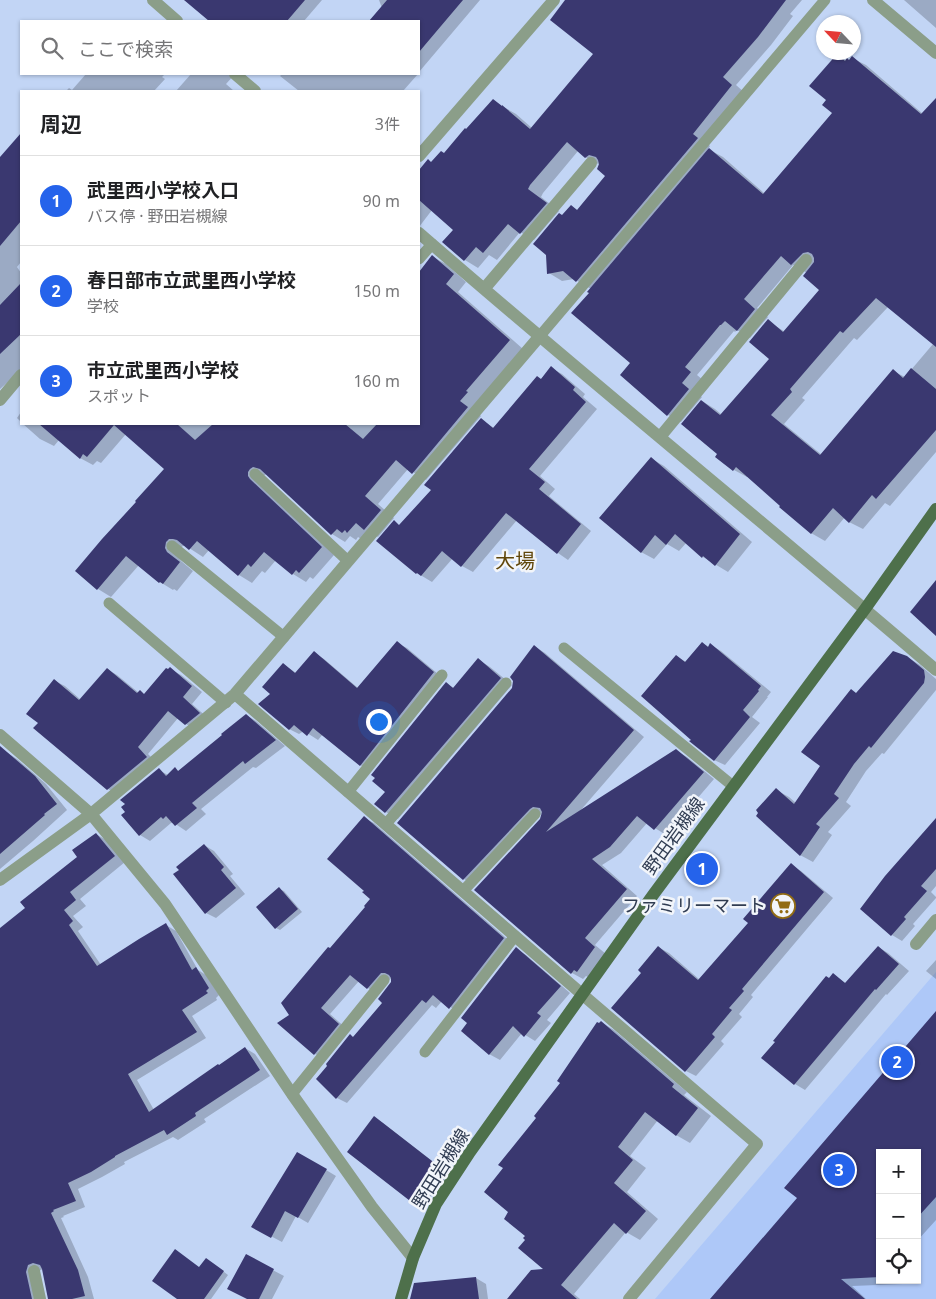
<!DOCTYPE html>
<html lang="ja">
<head>
<meta charset="utf-8">
<style>
	:root { --surface:#fff; --page:#f6f6f6; --text:#202124; --muted:#757577; --line:#e0e0e0; --accent:#2563eb }
	body { margin:0; font-family:"Noto Sans","Noto Sans JP",sans-serif; background:var(--page); color:var(--text) }
	.controls { position:absolute; right:15px; bottom:15px; display:grid; overflow:hidden; border-radius:0px; box-shadow:0 1px 4px #0004 }
	.controls button { width:45px; height:45px; display:grid; place-items:center; padding:0; border:0; border-bottom:1px solid var(--line); background:var(--surface); color:var(--text); font:25px sans-serif }
	.compass { position:absolute; left:816px; top:15px; width:45px; height:45px; border-radius:50%; background:var(--surface); box-shadow:0 1px 4px #0004; rotate:296deg }
	.you { position:absolute; left:378px; top:721px; width:18px; height:18px; margin:-12px; border:4px solid #fff; border-radius:50%; background:#1a73e8; box-shadow:0 0 0 8px #1a73e833 }
	.badge { display:grid; place-items:center; width:32px; height:32px; border-radius:50%; background:var(--accent); color:#fff; font-size:16px; font-weight:700 }
	.pin { position:absolute; translate:-50% -50%; border:2px solid #fff; box-shadow:0 1px 5px #0006 }
	.list { margin:0; padding:0; list-style:none }
	h2 { display:flex; justify-content:space-between; align-items:center; height:65px; margin:0; padding:0 20px; font-size:21px }
	h2 small { font-size:16px; font-weight:400; color:var(--muted) }
	.list li { display:grid; grid-template-columns:32px 1fr auto; gap:15px; align-items:center; box-sizing:border-box; height:90px; padding:0 20px; border-top:1px solid var(--line) }
	.list b { display:block; font-size:19px; white-space:nowrap }
	.list p { margin:0; font-size:16px; white-space:nowrap; color:var(--muted) }
	.list em { font-size:16px; font-style:normal; color:var(--muted) }
	.icon { flex:none; width:28px; height:28px; fill:none; stroke:currentColor; stroke-width:2; stroke-linecap:round; stroke-linejoin:round }
	.map { position:relative; flex:none; width:936px; height:1299px; overflow:hidden }
	.search { position:absolute; background:var(--surface); box-shadow:0 1px 4px #0004; left:20px; top:20px; width:400px; height:55px; display:flex; align-items:center; gap:12px; box-sizing:border-box; padding:0 18px; border-radius:0px; color:var(--muted); font-size:19px }
	.panel { position:absolute; background:var(--surface); box-shadow:0 1px 4px #0004; left:20px; top:90px; width:400px; height:335px; border-radius:0px }
	.map>svg:first-child { display:block }
</style>
</head>
<body>
<div class="map">
<svg width="936" height="1299" viewBox="0 0 936 1299">
	<rect width="100%" height="100%" fill="#c2d5f5"/>
	<path fill="#aec8f8" fill-rule="evenodd" d="M936 972V1299H655ZM880 1153H917V1280H880Z"/>
	<path fill="#0003" fill-rule="evenodd" d="M186 0H322L304 21H211Z
		M379 0H480L419 72V21H371L382 8Z
		M567 0H802L790 14 793 16 771 45 736 85 745 93 705 142 710 146 708 149 723 157 765 194 834 113 827 100 837 56 847 61H849L852 58 866 65 923 114 936 109V452L890 506 885 503 863 529 849 522 845 517 825 541 811 533 748 476 747 477 734 470 719 454 702 401 715 409 722 415 771 359 768 321 785 332 821 290 807 273 793 265 757 308 768 317 750 338 737 330 735 332 734 331 697 375 703 380 694 391 702 397 681 422 668 415 632 363 591 293V289L574 279 562 281 549 273 563 216 571 206 579 211 607 176 600 165 585 157 578 151 543 193 541 197 559 211 534 240 520 232 497 260 489 255 478 268 465 260 444 242 454 229 432 210 419 227V172L428 161 432 163 445 154 493 101 516 114 532 128 594 54ZM888 307 933 344 905 377 893 371 822 455 784 424 805 400 802 398 854 338 857 340Z
		M904 0H936V28Z
		M86 74H165L162 77 165 79 154 91H66L69 88 72 90Z
		M191 74H235L226 84 234 91H176Z
		M282 74H418L403 91H299L280 76Z
		M21 135V262L17 267 21 273V370L0 389V159Z
		M433 257 446 264 466 282 458 292 523 349 473 409 481 416 426 480 408 469 378 504 394 518 378 537 368 531 361 539 358 537 356 540 350 536 345 542 332 534 267 474 263 476 334 555 313 579 310 577 306 582 293 574 276 560 265 573 262 571 252 583 239 575 209 550 203 557 186 546H183L179 549 178 557 181 561 193 571 177 591 174 589 173 590 160 582 139 565 111 597 98 589 76 571 166 468 126 434 101 463 97 461 93 465 80 458 59 440 54 446 40 439 23 424H419V272V273Z
		M551 368 562 374 585 394 583 397 597 409 540 476 555 489 549 496 591 531 568 560 558 553 517 520 473 572 462 566 453 558 432 582 417 573 400 526 432 490 481 420 494 428 541 379Z
		M21 412V422L17 418Z
		M652 459 664 466 752 542 728 572 703 557 687 542 679 551 667 544 654 559 641 552Z
		M397 643 407 648 444 679 370 770 360 765 323 734 318 740 304 731 299 734 289 729 272 694 283 664 296 673 314 653 324 659 358 688Z
		M702 643 709 647 711 645 721 651 771 692 767 697H768L752 717 760 723 725 765 714 760 676 656 686 662Z
		M534 646 545 653 644 737 580 811 676 751 687 757 714 779 666 835 647 823 621 853 602 865 637 896 595 945 606 954 588 977 586 976 583 979 572 973 542 820 544 811 474 886 464 879 513 688Z
		M907 657 920 665 936 679V690L884 754 882 753 866 771 846 802 851 806 828 832 832 835 813 862 800 855 776 790 789 797 796 803 821 766 857 694Z
		M479 660 490 667 512 685 398 819 386 812 376 804 387 791 446 684 454 688Z
		M107 669 117 675 139 693 145 695 170 669 181 675 202 692 192 704 209 719 196 730 186 724 178 718 148 754 157 763 119 795 108 789 40 723 55 681 65 686 81 700Z
		M246 715 256 721 285 746 256 768 253 767 201 809 206 814 186 831 174 823H171L150 841 140 835 159 770 168 775 175 769 180 772Z
		M6 752 17 759 46 784 67 810 33 841 0 869V756Z
		M364 818 374 823 513 944 459 1013 442 1001 436 1008 432 1005 347 1103 337 1098 317 1079 384 1002 391 985 392 978 388 981 377 994 368 988 359 981 330 1014 348 1030 325 1059 315 1054 290 1015 330 949 367 907 372 899 365 890Z
		M936 819V886L931 892 936 897V898L913 924 915 926 902 941 892 935Z
		M96 834 106 840 125 862 80 899 86 906 73 916 83 927 78 931 101 965 166 925 176 931 198 970 206 975 219 995 216 998 217 1000 192 1016 206 1038 137 1080 154 1110 245 1048 255 1054 270 1076 204 1119 206 1122 178 1140 173 1137 124 1162 125 1164 102 1177 78 1189 85 1207 63 1216 64 1217 61 1218 88 1277 94 1299H49L43 1269 39 1271 40 1299H0V929L26 908 78 857Z
		M204 845 214 851 233 874 230 876 245 894 216 918 206 913Z
		M791 865 801 871 833 898 751 995 753 997 739 1014 742 1017 721 1041 724 1044 696 1076 686 1071 643 973 658 947 669 953 700 980 749 923Z
		M279 889 284 891 302 912 280 930 276 928Z
		M878 947 888 953 909 971 887 995 886 994 805 1090 795 1084 763 1057 833 975 847 984Z
		M516 949 526 955 570 993 547 1020 551 1023 535 1041 522 1033 500 1060 489 1054Z
		M936 960V979L926 971Z
		M936 1013V1220L917 1241V1153H880V1280H903V1284L852 1286 866 1299H711L799 1198Z
		M601 1022 614 1030 687 1092 684 1095 711 1116 690 1143 676 1135 658 1120 630 1156 646 1168 627 1192 658 1219 640 1240 626 1232 574 1294 580 1299H521L546 1270 527 1240 526 1235 510 1212 505 1168Z
		M374 1118 383 1123 449 1174 423 1207 415 1203Z
		M298 1153 336 1176 308 1223 296 1216 282 1242 263 1232Z
		M246 1256 284 1276 272 1299H249Z
		M211 1262 228 1275 211 1299H177L200 1268Z
		M476 1278 486 1284 488 1299H439Z"/>
	<path fill="#3a3870" d="M184 0H305L287 21H209Z
		M387 0H463L419 52V21H369Z
		M565 0H786L758 37 723 77 732 85 693 134 698 138 576 282 563 271 547 274 546 255 533 244 559 213 562 215 571 205 577 210 605 176 597 169 599 164 598 160 596 157 589 155 585 158 567 142 530 185 528 189 547 203 520 234 508 224 483 253 476 247 464 261 442 242 453 230 419 200V170L428 159 431 162 441 151 444 153 465 128 466 129 493 99 502 106V105L530 129 593 54 550 20Z
		M837 54 845 61 847 58 849 60 852 56 921 114 936 98V347L876 298 843 333 840 331 790 389 792 392 771 415 820 455 893 369 903 378 911 368 936 389V430L876 499 872 495 849 523 833 508 811 534 779 507 780 506 736 467 733 471 715 457 717 454 681 424 701 400 720 415 769 359 749 342 768 319 783 332 819 290 803 276 814 262V258L812 254 808 252 803 253 791 265 781 256 744 299 755 309 737 331 725 321 721 325H720L685 367 691 372 682 383 689 389 667 416 620 375 630 363 571 313 589 293 587 292 709 148 763 194 832 113 822 105 826 100 809 86Z
		M21 133V221L0 246V157Z
		M432 255 454 274 446 284 510 340 466 391 468 392 460 401 468 407 412 474 396 460 365 496 381 510 364 530 356 523 347 533 345 530 342 533 337 529 331 535 260 469 253 467 250 469 248 472V476L250 479 322 547 299 573 296 570 292 575 264 552 251 567 248 564 238 576 197 541 189 550 177 540 173 539H169L166 542 165 548 167 552 180 562 163 584 160 582 159 583 126 556 97 590 75 571 102 539 136 502 135 501 164 469 114 425 87 457 83 454 80 459 39 424H177L195 440 213 424H345L363 439 377 424H419V272Z
		M21 283V334L0 354V305Z
		M551 366 575 387 573 390 586 402 529 469 545 482 539 489 581 524 557 554 506 513 461 567 442 551 421 576 417 573 416 574 376 541 394 520 399 525 431 490 424 485 481 418 493 428 537 376 541 379Z
		M651 457 740 534 715 566 703 556 702 558 675 534 666 545 655 535 641 553 599 518Z
		M936 580V636L910 612Z
		M397 641 434 672 360 766 313 728 307 736 294 725 289 730 258 704 270 694 262 687 283 663 295 673 314 651 357 688Z
		M702 642 708 647 710 643 761 686 758 690 759 691 743 710 750 717 714 761 689 741 691 740 641 696 676 655 685 662Z
		M534 645 634 730 546 832 676 749 704 772 654 830 637 816 610 847 592 859 627 889 585 938 595 947 577 972 574 970 571 974 474 890 540 819 542 812 540 808 533 807 530 809 463 880 397 823 512 688 513 681 510 677Z
		M893 651 907 656 924 670 925 677 924 683 871 748 869 746 854 764 834 794 839 798 816 824 820 827 800 856 756 816 758 813 756 810 776 788 794 804 820 766 801 752 851 689 856 693Z
		M478 658 501 678 385 813 374 804 385 792 372 781 375 778 371 775 446 682 453 688Z
		M170 667 192 686 183 697 200 713 185 725 168 711 138 747 147 757 107 790 33 728 38 723 26 714 54 679 79 700 107 668 137 693 140 690 144 694 166 668 168 669Z
		M246 714 276 740 245 764 243 761 192 803 197 808 175 826 166 816 163 819 161 817 139 836 121 815 125 812 121 807 125 804 120 800 159 768 166 776 175 767 178 771 222 735 221 734Z
		M0 746 35 776 57 804 44 814 45 815 0 854Z
		M364 816 504 938 449 1009 433 995 426 1003 422 1000 336 1099 316 1079 327 1066 326 1064 350 1034 353 1037 382 1003 378 999 391 982V978L389 975 385 973H381L367 989 350 975 321 1008 339 1024 314 1055 277 1023 289 1015 281 1003 328 947 330 948 365 907 364 906 370 899 362 892 364 891 327 859Z
		M936 818V869L921 886 927 891 904 917 906 919 891 936 860 909 885 876Z
		M96 833 115 856 70 892 76 900 64 910 73 921 69 925 97 966 139 939 166 923 192 970 196 967 209 988 206 991 208 993 182 1010 197 1032 128 1074 149 1112 218 1064 219 1065 245 1047 260 1070 195 1113 196 1116 167 1135 164 1130 115 1156V1157L91 1172 68 1183 76 1201 53 1210 54 1211 51 1213 78 1270 85 1296 72 1299H48L42 1269 40 1265 33 1263 28 1265 26 1272 32 1299H0V928L25 908 20 902 77 857 72 850Z
		M204 844 224 867 221 870 236 888 205 914 173 874 179 870 176 867Z
		M791 863 824 892 742 989 744 991 729 1008 732 1010 712 1034 715 1037 685 1072 611 1008 641 973 638 970 658 946 698 980 748 923 743 919Z
		M279 887 298 909 275 929 256 907Z
		M878 946 899 964 876 990 875 989 794 1085 761 1058 775 1042 773 1041 826 976 829 978 833 973 845 983Z
		M516 947 561 986 537 1013 541 1016 524 1037 513 1026 489 1055 461 1031 467 1023 461 1018Z
		M936 1011V1197L917 1218V1153H880V1277L841 1279 865 1299H710L797 1198 784 1188Z
		M601 1021 674 1084 672 1087 698 1108 676 1136 645 1112 618 1147 633 1160 614 1183 646 1211 626 1234 614 1223 561 1285 577 1299H507L531 1270 543 1269 518 1248 525 1240 523 1238 525 1236 504 1219 508 1212 484 1192 503 1168 498 1165 536 1118 534 1116 560 1083 557 1081 597 1022 599 1023Z
		M374 1116 441 1168 414 1204 347 1152Z
		M297 1152 327 1169 298 1218 285 1211 271 1238 251 1227Z
		M175 1249 199 1267 206 1258 224 1271 204 1299H177L152 1281Z
		M246 1254 274 1269 259 1299H247L227 1289Z
		M476 1277 479 1299H410L414 1283Z"/>
	<g fill="none" stroke-linecap="round" stroke-linejoin="round">
		<path stroke="#8b9e89" stroke-width="11" d="M419 259 432 244
			M539 337 825 0
			M255 474 348 561
			M172 546 284 637
			M109 603 226 703
			M564 648 733 786
			M348 792 442 675
			M386 824 506 683
			M463 891 535 814
			M425 1052 515 936
			M292 1094 384 980"/>
		<path stroke="#8b9e89" stroke-width="12" d="M153 0 177 21
			M873 0 936 53
			M235 74 255 91
			M419 156 554 0
			M419 233C589 381 765 523 936 670
			M484 289 591 163
			M0 400 21 375
			M660 437 806 260
			M235 694 583 995 757 1144 629 1299
			M0 735 91 814 165 904 292 1094 372 1207 413 1258
			M0 880 91 814 235 694 539 337
			M916 944 936 920
			M34 1271 40 1299"/>
		<path stroke="#4e704b" stroke-width="12" d="M401 1299 413 1258 436 1204 470 1152 653 895 865 609 936 509"/>
	</g>
	<defs>
		<symbol id="supermarket-ring" viewBox="-11 -11 22 22"><circle r="9.5" fill="#f2f5fa" stroke="#926c14" stroke-width="1.5"/><path d="M-6-5.5h2.5l.6 2H6L4.5 2H-2.5L-4.4-4H-6ZM-1.5 3.2a1.3 1.3 0 1 0 .1 0ZM3 3.2a1.3 1.3 0 1 0 .1 0Z" fill="#926c14"/></symbol>
	</defs>
	<g fill-rule="evenodd">
		<use href="#supermarket-ring" x="769" y="892" width="28" height="28"/>
	</g>
	<g text-anchor="middle" stroke-width="5" stroke-linejoin="round" paint-order="stroke">
		<g font-size="18" fill="#303c52" stroke="#f2f5fa">
			<text transform="translate(674 836) rotate(-54)" y="6">野田岩槻線</text>
			<text transform="translate(441 1169) rotate(-58)" y="6">野田岩槻線</text>
		</g>
		<g font-size="18" fill="#303c52" stroke="#f2f5fa" text-anchor="end">
			<text x="766" y="912">ファミリーマート</text>
		</g>
		<g font-size="20" fill="#60460a" stroke="#f2f5fa">
			<text x="515" y="568">大場</text>
		</g>
	</g>
</svg>
<div class="controls">
<button>+</button>
<button>−</button>
<button><svg class="icon" aria-label="locate" viewBox="0 0 24 24"><circle cx="12" cy="12" r="6"/><path d="M12 2v4M12 18v4M2 12h4M18 12h4"/></svg></button>
</div>
<svg class="compass" viewBox="-18 -18 36 36"><path d="M0-13l5 13h-10z" fill="#e53935"/><path d="M0 13l5-13h-10z" fill="#757577"/></svg>
<div class="you"></div>
<div class="pin badge" style="left:702px;top:869px">1</div>
<div class="pin badge" style="left:897px;top:1062px">2</div>
<div class="pin badge" style="left:839px;top:1170px">3</div>
<div class="search"><svg class="icon" aria-label="search" viewBox="0 0 24 24"><circle cx="10" cy="10" r="6"/><path d="M15 15l6 6"/></svg>ここで検索</div>
<section class="panel">
<h2>周辺<small>3件</small></h2>
<ul class="list">
<li><span class="badge">1</span><div><b>武里西小学校入口</b><p>バス停 · 野田岩槻線</p></div><em>90 m</em></li>
<li><span class="badge">2</span><div><b>春日部市立武里西小学校</b><p>学校</p></div><em>150 m</em></li>
<li><span class="badge">3</span><div><b>市立武里西小学校</b><p>スポット</p></div><em>160 m</em></li>
</ul>
</section>
</div>
</body>
</html>
